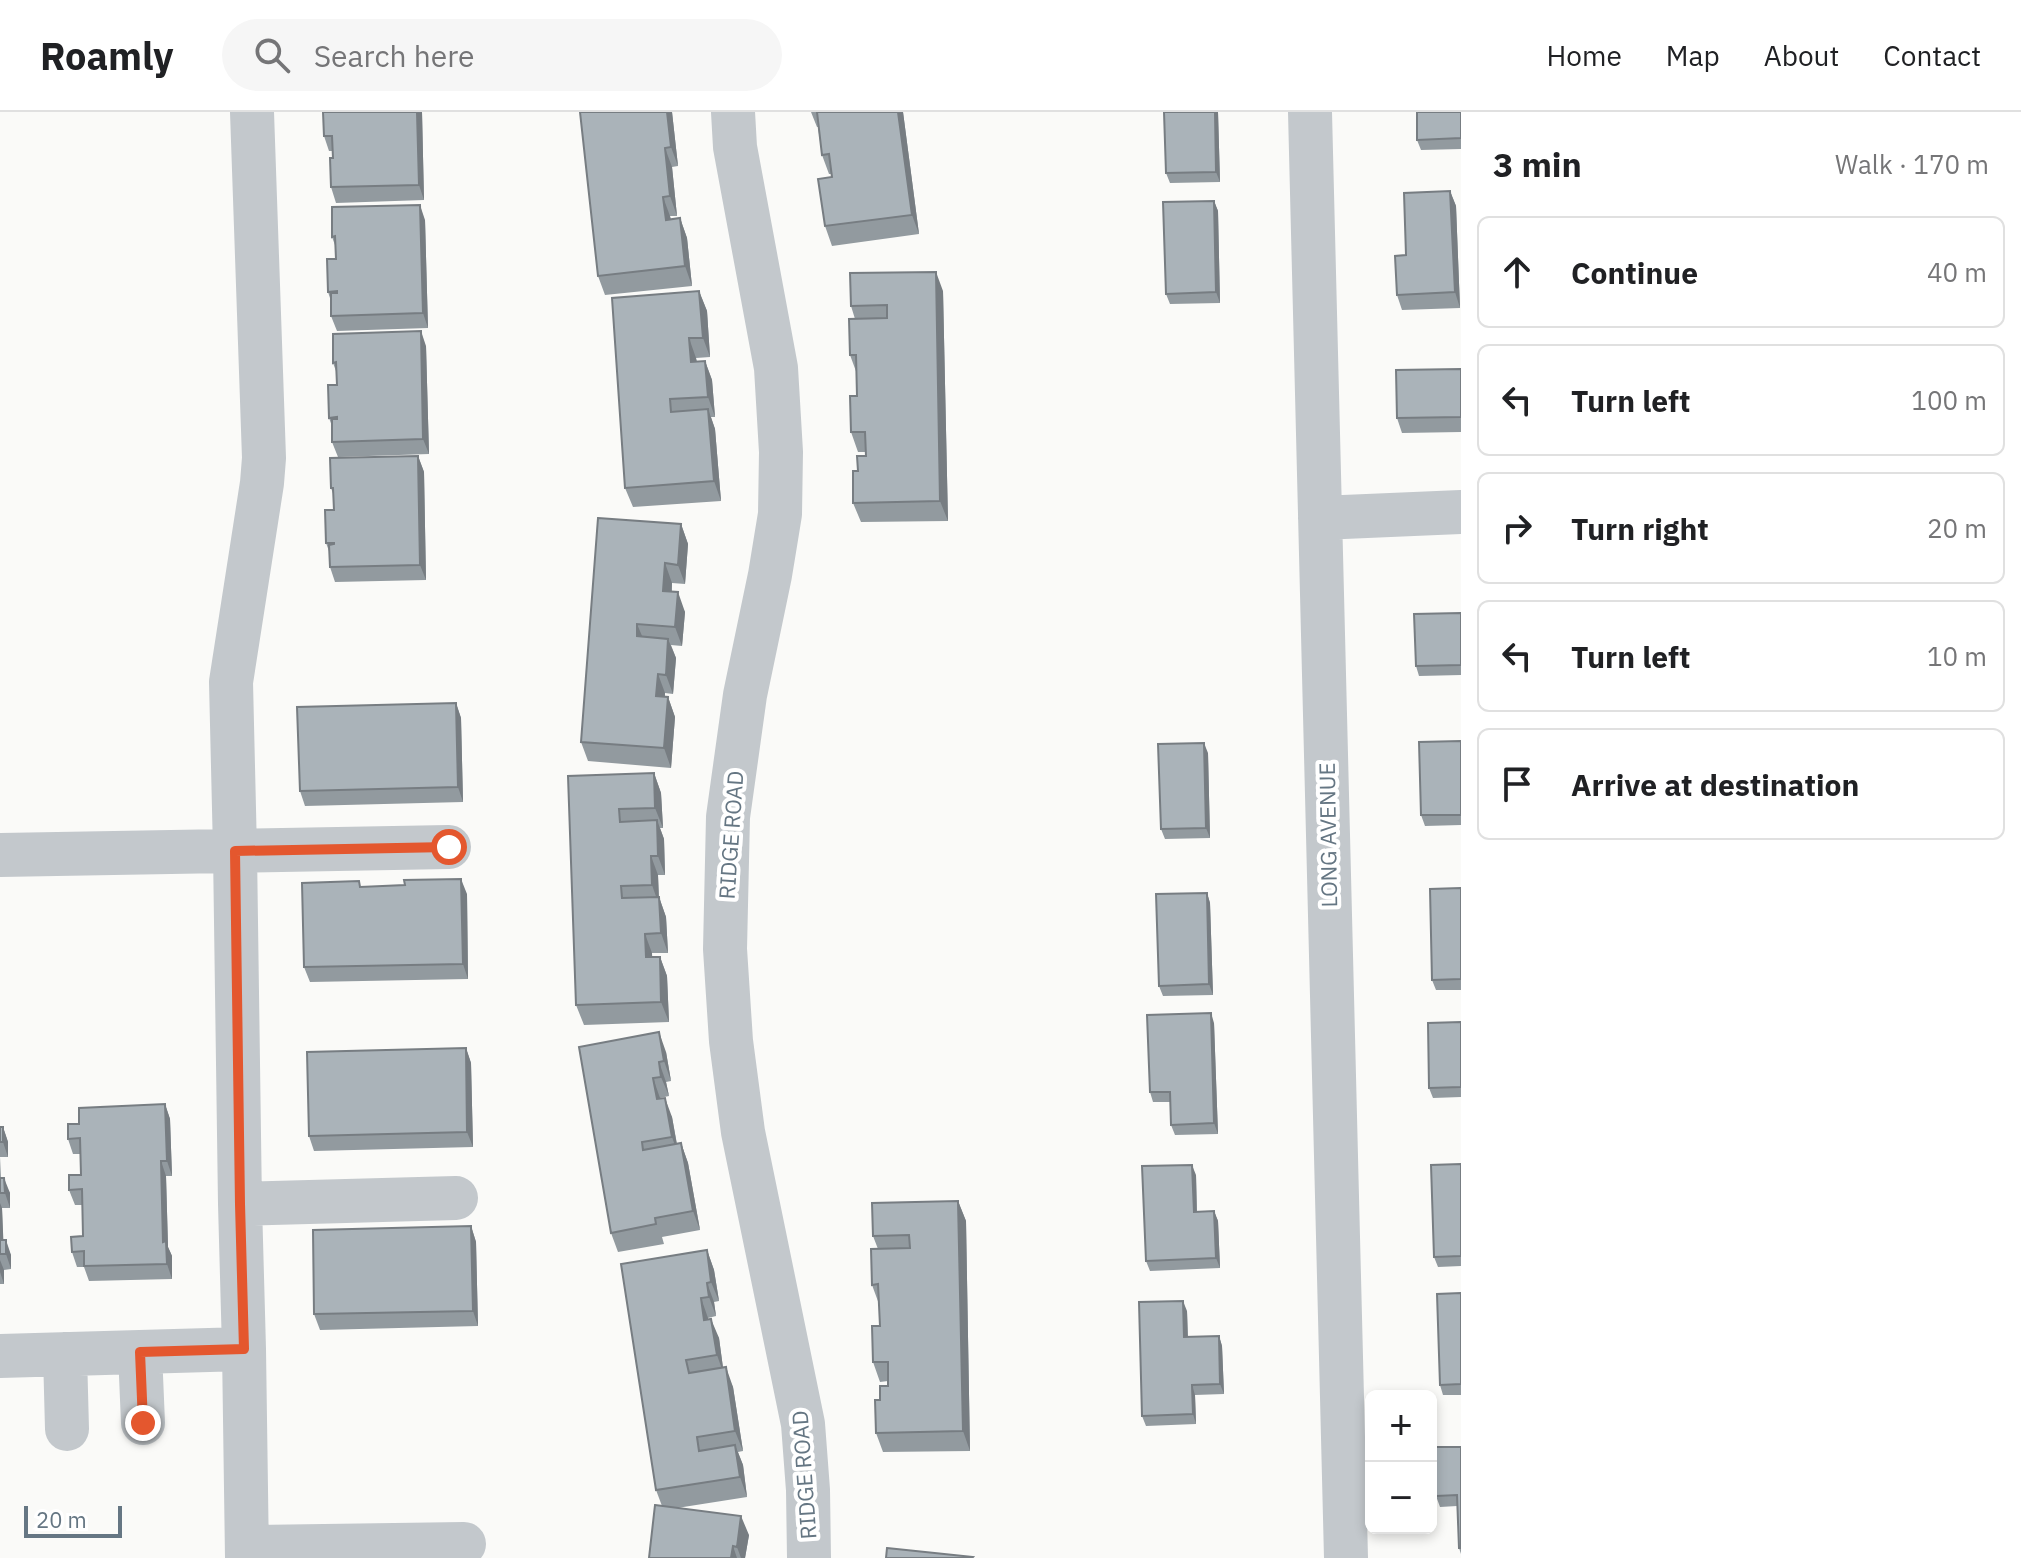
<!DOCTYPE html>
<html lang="en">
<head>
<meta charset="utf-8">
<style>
	:root { --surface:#fff; --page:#f6f6f6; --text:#202124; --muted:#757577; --line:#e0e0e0 }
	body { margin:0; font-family:"IBM Plex Sans",sans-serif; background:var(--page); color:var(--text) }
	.controls { position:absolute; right:24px; bottom:24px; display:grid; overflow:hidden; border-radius:12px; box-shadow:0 4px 12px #0003 }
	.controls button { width:72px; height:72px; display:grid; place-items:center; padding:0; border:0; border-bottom:2px solid var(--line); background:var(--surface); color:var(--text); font:40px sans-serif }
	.scale { position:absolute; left:24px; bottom:20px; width:98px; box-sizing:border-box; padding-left:8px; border:4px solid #657683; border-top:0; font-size:22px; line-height:28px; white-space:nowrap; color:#657683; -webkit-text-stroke:6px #fff; paint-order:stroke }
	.stop { position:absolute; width:24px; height:24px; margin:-18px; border:6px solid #e4572e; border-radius:50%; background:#fff }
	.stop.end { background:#e4572e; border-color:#fff; box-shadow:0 2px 8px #0008 }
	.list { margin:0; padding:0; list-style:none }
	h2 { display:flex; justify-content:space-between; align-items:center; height:104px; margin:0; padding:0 32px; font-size:34px }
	h2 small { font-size:26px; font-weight:400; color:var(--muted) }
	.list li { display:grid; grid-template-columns:52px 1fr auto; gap:24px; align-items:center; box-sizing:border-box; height:112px; margin:0 16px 16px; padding:0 16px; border:2px solid var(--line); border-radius:12px }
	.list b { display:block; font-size:30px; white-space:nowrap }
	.list em { font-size:26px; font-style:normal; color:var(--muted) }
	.icon { flex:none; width:44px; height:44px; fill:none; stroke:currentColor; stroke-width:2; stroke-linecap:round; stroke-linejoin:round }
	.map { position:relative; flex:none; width:1461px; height:1446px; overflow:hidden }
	header { display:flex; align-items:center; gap:48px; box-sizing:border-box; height:112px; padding:0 40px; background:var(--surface); border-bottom:2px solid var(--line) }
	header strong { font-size:38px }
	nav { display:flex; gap:44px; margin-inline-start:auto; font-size:28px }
	.search { width:560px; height:72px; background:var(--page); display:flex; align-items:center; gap:20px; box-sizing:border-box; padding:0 28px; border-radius:44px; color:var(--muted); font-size:30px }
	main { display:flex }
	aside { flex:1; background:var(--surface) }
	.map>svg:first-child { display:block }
</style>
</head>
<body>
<header>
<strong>Roamly</strong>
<div class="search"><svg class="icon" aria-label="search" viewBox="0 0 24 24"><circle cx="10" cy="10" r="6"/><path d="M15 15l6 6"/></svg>Search here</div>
<nav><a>Home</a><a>Map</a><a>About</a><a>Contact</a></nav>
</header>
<main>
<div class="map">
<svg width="1461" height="1446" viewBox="0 0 1461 1446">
	<rect width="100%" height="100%" fill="#fafaf8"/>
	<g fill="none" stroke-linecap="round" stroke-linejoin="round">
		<path stroke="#c3c8cc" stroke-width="44" d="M733 0 735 35 776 256 781 340 780 402 770 463 745 583 728 705 725 837 731 929 743 1020 803 1312 808 1378 809 1446
			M1310 0 1346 1446
			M1320 406 1461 400
			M0 743 449 735
			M240 1092 456 1086
			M244 1237 247 1446
			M140 1240 143 1311
			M65 1242 67 1317
			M0 1244 244 1237 240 1092 235 739 231 570 262 371 264 346 252 0
			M247 1435 464 1432"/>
	</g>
	<path fill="#929a9f" d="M323 0H422L424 88 336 91 331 75 333 39H329L324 24Z
		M580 0H672L678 54 672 55 677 104H670L671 107 680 106 687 126 692 174 605 183 598 164Z
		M811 0H903L919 122 832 134 825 114 832 62H829L822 43 818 15H817Z
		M1218 0 1220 70 1170 71 1166 61Z
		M1461 0V37L1421 38 1417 28Z
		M1450 79 1456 94 1460 196 1402 198 1397 183 1406 143Z
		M1214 89 1218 99 1220 191 1170 192 1166 182Z
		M425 108 428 216 337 219 331 204V189L328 180 336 147 335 133 332 125Z
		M699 179 707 199 710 245 696 246 697 249H705L712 268 715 305H711L715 317 721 389 633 395 625 376Z
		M943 179 948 409 861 410 853 391 858 359 866 344V340H858L851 320 857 284V262L850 243 855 207 851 194Z
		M426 234 429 342 338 345 332 330V314L329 306 337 273 336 259 333 251Z
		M1461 257V320L1402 321 1397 306Z
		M418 344 424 360 426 468 335 470 330 455 329 439 326 431 334 398V384L331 376Z
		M681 412 688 432 685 472 672 471V479L685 500 682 534 671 533 676 546 673 582 665 581V585H668L675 605 671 656 588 649 581 630Z
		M1461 501V563L1419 564 1416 554Z
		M456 591 461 606 463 690 305 694 300 679Z
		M1461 629V713L1425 714 1421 703Z
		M1208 641 1210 726 1165 727 1161 717Z
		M654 661 661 681 663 716H660L664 727 665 763H658L659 785 666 805 668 841H652V845H660L667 864 669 910 584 913 576 893 568 664Z
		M361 775 467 782 468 867 310 870 304 855Z
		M1461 776V878H1436L1432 868Z
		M1207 781 1210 791 1213 883 1163 884 1159 874Z
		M1461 910V985L1433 986 1429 976Z
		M1214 911 1218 1022 1175 1023 1171 1013V990H1153L1150 980Z
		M579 935 666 940 671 969 666 970 669 984 660 986 661 987 672 1005 677 1032 681 1031 688 1051 700 1118 662 1125 664 1132 618 1140 611 1121Z
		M466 936 471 951 473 1035 314 1039 309 1024Z
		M165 992 170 1007 172 1064H166L168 1135 172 1144V1167L89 1169 84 1155H77L72 1140 83 1124 82 1093H75L69 1078 81 1063 80 1042H73L68 1027 79 1012Z
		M0 1015H3L8 1030V1045H0L1 1066 10 1081V1096H2L3 1128 11 1143V1157L4 1158V1172H0Z
		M1461 1052V1154L1438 1155 1434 1145Z
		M1196 1063 1197 1100 1214 1099 1218 1109 1220 1156 1150 1159 1146 1149Z
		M958 1089 966 1109 970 1339 883 1340 876 1321 880 1288 888 1274V1269L880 1270 873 1250 880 1214 879 1192 872 1173 878 1137 873 1124Z
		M471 1114 476 1130 478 1214 320 1218 314 1202Z
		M707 1138 714 1158 719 1189 714 1190 716 1204 708 1206V1207L719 1226 723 1256 733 1275 743 1339 738 1340 743 1353 747 1385 677 1396 749 1423 745 1446H649L662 1394 656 1378Z
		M1461 1181V1283H1443L1440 1273Z
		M1187 1199 1188 1225 1219 1224 1222 1234 1224 1282 1195 1283 1196 1312 1146 1314 1142 1304Z
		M1461 1335V1442L1459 1436 1457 1394 1440 1395 1436 1384Z"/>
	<path fill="#777d82" d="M417 0H422L424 88 419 73Z
		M667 0H672L678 54 671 35Z
		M898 0H903L919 122 912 103Z
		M1215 0H1218L1220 70 1216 60Z
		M665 36 672 55 677 104 670 84Z
		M1450 79 1456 94 1460 196 1455 180Z
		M663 85 670 104 673 128 666 108Z
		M1214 89 1218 99 1220 191 1216 180Z
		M420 93 425 108 428 216 423 201Z
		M680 106 687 126 692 174 685 154Z
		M936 160 943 179 948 409 940 389Z
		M699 179 707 199 710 245 703 226Z
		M421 219 426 234 429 342 423 327Z
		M689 226 696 246 698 270 691 250Z
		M705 249 712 268 715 305 708 285Z
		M708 297 715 317 721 389 714 369Z
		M418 344 424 360 426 468 420 453Z
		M681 412 688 432 685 472 678 453Z
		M665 451 672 471 670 498 663 479Z
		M678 480 685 500 682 534 675 515Z
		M637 512 645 531 637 524Z
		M668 527 676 546 673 582 666 563Z
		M658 562 665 581 663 604 656 584Z
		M668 585 675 605 671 656 664 636Z
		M456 591 461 606 463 690 458 675Z
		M1204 631 1208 641 1210 726 1206 716Z
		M654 661 661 681 663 716 655 696Z
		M657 708 664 727 665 763 658 744Z
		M651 744 658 763 659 793 652 773Z
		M461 767 467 782 468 867 463 852Z
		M1207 781 1210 791 1213 883 1209 872Z
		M659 785 666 805 668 841 661 821Z
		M645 822 652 841 653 865 646 845Z
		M660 845 667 864 669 910 661 890Z
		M1211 901 1214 911 1218 1022 1214 1011Z
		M659 920 666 940 671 969 664 949Z
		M466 936 471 951 473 1035 467 1020Z
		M659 950 666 970 669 984 661 965Z
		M653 966 660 986 664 1007 657 987Z
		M665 986 672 1005 679 1045 672 1025Z
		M165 992 170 1007 172 1064 167 1049Z
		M3 1015 8 1030V1045L3 1030Z
		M681 1031 688 1051 700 1118 693 1099Z
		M161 1049 166 1064 168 1135 172 1144V1167L167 1152 163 1130Z
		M1192 1053 1196 1063 1197 1110 1194 1100Z
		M4 1066 10 1081V1096L5 1081Z
		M958 1089 966 1109 970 1339 963 1319Z
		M0 1091 2 1096 4 1143 0 1133Z
		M1214 1099 1218 1109 1220 1156 1216 1146Z
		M471 1114 476 1130 478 1214 473 1199Z
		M6 1128 11 1143V1157L6 1142Z
		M707 1138 714 1158 719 1189 711 1170Z
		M0 1148 4 1158V1172L0 1160Z
		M707 1171 714 1190 716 1204 709 1185Z
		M701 1186 708 1206 711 1227 704 1208Z
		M1183 1189 1187 1199 1188 1235 1184 1225Z
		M711 1207 719 1226 724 1263 717 1243Z
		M1219 1224 1222 1234 1224 1282 1220 1272Z
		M726 1255 733 1275 743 1339 735 1319Z
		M1192 1273 1195 1283 1196 1312 1193 1302Z
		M735 1333 743 1353 747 1385 740 1365Z
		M741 1404 749 1423 745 1446H741L737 1435Z
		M733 1434 737 1446H731Z"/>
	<path fill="#aab3b9" stroke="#777d82" stroke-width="2" d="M323 0H417L419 73 331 75 330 46H333L332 24H324Z
		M580 0H667L671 35 665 36 670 84 663 85 666 108 680 106 685 154 598 164Z
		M817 0H898L912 103 825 114 818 67 832 65 829 42 822 43Z
		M1164 0H1215L1216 60 1166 61Z
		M1417 0H1461V26L1417 28Z
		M1450 79 1455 180 1397 183 1395 144 1406 143 1404 81Z
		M1214 89 1216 180 1166 182 1163 90Z
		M420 93 423 201 331 204V181H337V179L328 180 327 147H336L335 124 332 125V95Z
		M936 160 940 389 853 391V359H858L857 344H866L865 320H851L850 284H857L856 243H850L849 207 887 206V193L851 194 850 161Z
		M699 179 703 226H689L691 250 705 249 708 285 670 287 671 300 708 297 714 369 625 376 612 186Z
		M421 219 423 327 332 330V307H337V305L329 306 328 273H337L336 250 333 251V222Z
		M1461 257V305L1397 306 1396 258Z
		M418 344 420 453 330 455 329 433 334 432V431H326L325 398H334L333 376H331L330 346Z
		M598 406 681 412 678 453 665 451 663 479 678 480 675 515 637 512V524L668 527 666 563 658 562 656 584 668 585 664 636 581 630Z
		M1461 501V553L1416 554 1414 502Z
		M456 591 458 675 300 679 297 595Z
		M1461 629V703H1421L1419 630Z
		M1204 631 1206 716 1161 717 1158 632Z
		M654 661 655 696 619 697 620 710 657 708 658 744H651L652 773 621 774 622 786 659 785 661 821 645 822 646 845H660L661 890 576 893 568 664Z
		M461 767 463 852 304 855 302 771 359 769 360 775 405 773 404 768Z
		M1461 776V867L1432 868 1430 777Z
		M1207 781 1209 872 1159 874 1156 782Z
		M1211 901 1214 1011 1171 1013 1170 980H1150L1147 903Z
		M1461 910V975L1429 976 1428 911Z
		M659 920 664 949 659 950 661 965 653 966 657 987 665 986 672 1025 642 1030 643 1038 681 1031 693 1099 655 1106 656 1112 611 1121 579 935Z
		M466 936 467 1020 309 1024 307 940Z
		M165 992 167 1049H161L163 1130 166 1129 167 1152 84 1154V1139L72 1140 71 1125 83 1124 82 1077 69 1078V1063H81L80 1026 68 1027V1012H79V996Z
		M0 1015H3V1030H0Z
		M1461 1052V1144L1434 1145 1431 1053Z
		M1192 1053 1194 1100 1214 1099 1216 1146 1146 1149 1142 1054Z
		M0 1066H4L5 1081H0Z
		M958 1089 963 1319 876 1321 875 1288H880V1274H888V1250H873L872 1214H880L878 1172 872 1173 871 1137 910 1136 909 1123 873 1124 872 1091Z
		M471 1114 473 1199 314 1202 313 1118Z
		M0 1128H6V1142H0Z
		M707 1138 711 1170 707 1171 709 1185 701 1186 704 1208 711 1207 717 1243 686 1248 689 1261 726 1255 735 1319 697 1325 699 1339 735 1333 740 1365 656 1378 621 1152Z
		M1461 1181V1272L1440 1273 1437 1182Z
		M1183 1189 1184 1225 1219 1224 1220 1272 1192 1273 1193 1302 1142 1304 1139 1190Z
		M1435 1335H1461V1436H1459L1457 1383 1436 1384Z
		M655 1393 741 1404 737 1435 733 1434 731 1446H649Z
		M887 1436 973 1445 972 1446H886Z"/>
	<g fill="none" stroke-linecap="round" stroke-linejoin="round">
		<path stroke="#e4572e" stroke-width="10" d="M143 1311 140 1240 244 1237 240 1092 235 739 449 735"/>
	</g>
	<g text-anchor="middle" stroke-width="8" stroke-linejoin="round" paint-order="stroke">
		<g font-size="22" fill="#657683" stroke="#fff">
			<text transform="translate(731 723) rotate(-86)" y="8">RIDGE ROAD</text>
			<text transform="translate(1328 723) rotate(-91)" y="8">LONG AVENUE</text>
			<text transform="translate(804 1363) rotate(-94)" y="8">RIDGE ROAD</text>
		</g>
	</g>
</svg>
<div class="controls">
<button>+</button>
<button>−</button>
</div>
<div class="scale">20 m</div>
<div class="stop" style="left:449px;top:735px"></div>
<div class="stop end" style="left:143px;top:1311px"></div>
</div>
<aside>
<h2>3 min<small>Walk · 170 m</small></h2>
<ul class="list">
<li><svg class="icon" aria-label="ahead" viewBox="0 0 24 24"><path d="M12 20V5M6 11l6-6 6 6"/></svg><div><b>Continue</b></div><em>40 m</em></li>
<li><svg class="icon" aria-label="left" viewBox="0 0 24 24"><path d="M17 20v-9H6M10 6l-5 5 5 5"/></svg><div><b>Turn left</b></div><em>100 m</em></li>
<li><svg class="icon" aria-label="right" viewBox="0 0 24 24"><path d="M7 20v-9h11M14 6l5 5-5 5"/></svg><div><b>Turn right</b></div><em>20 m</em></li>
<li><svg class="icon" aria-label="left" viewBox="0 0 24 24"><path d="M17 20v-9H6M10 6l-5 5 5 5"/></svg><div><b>Turn left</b></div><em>10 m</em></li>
<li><svg class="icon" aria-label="arrive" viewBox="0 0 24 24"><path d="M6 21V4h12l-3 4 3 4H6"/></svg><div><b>Arrive at destination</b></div></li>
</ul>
</aside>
</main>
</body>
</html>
